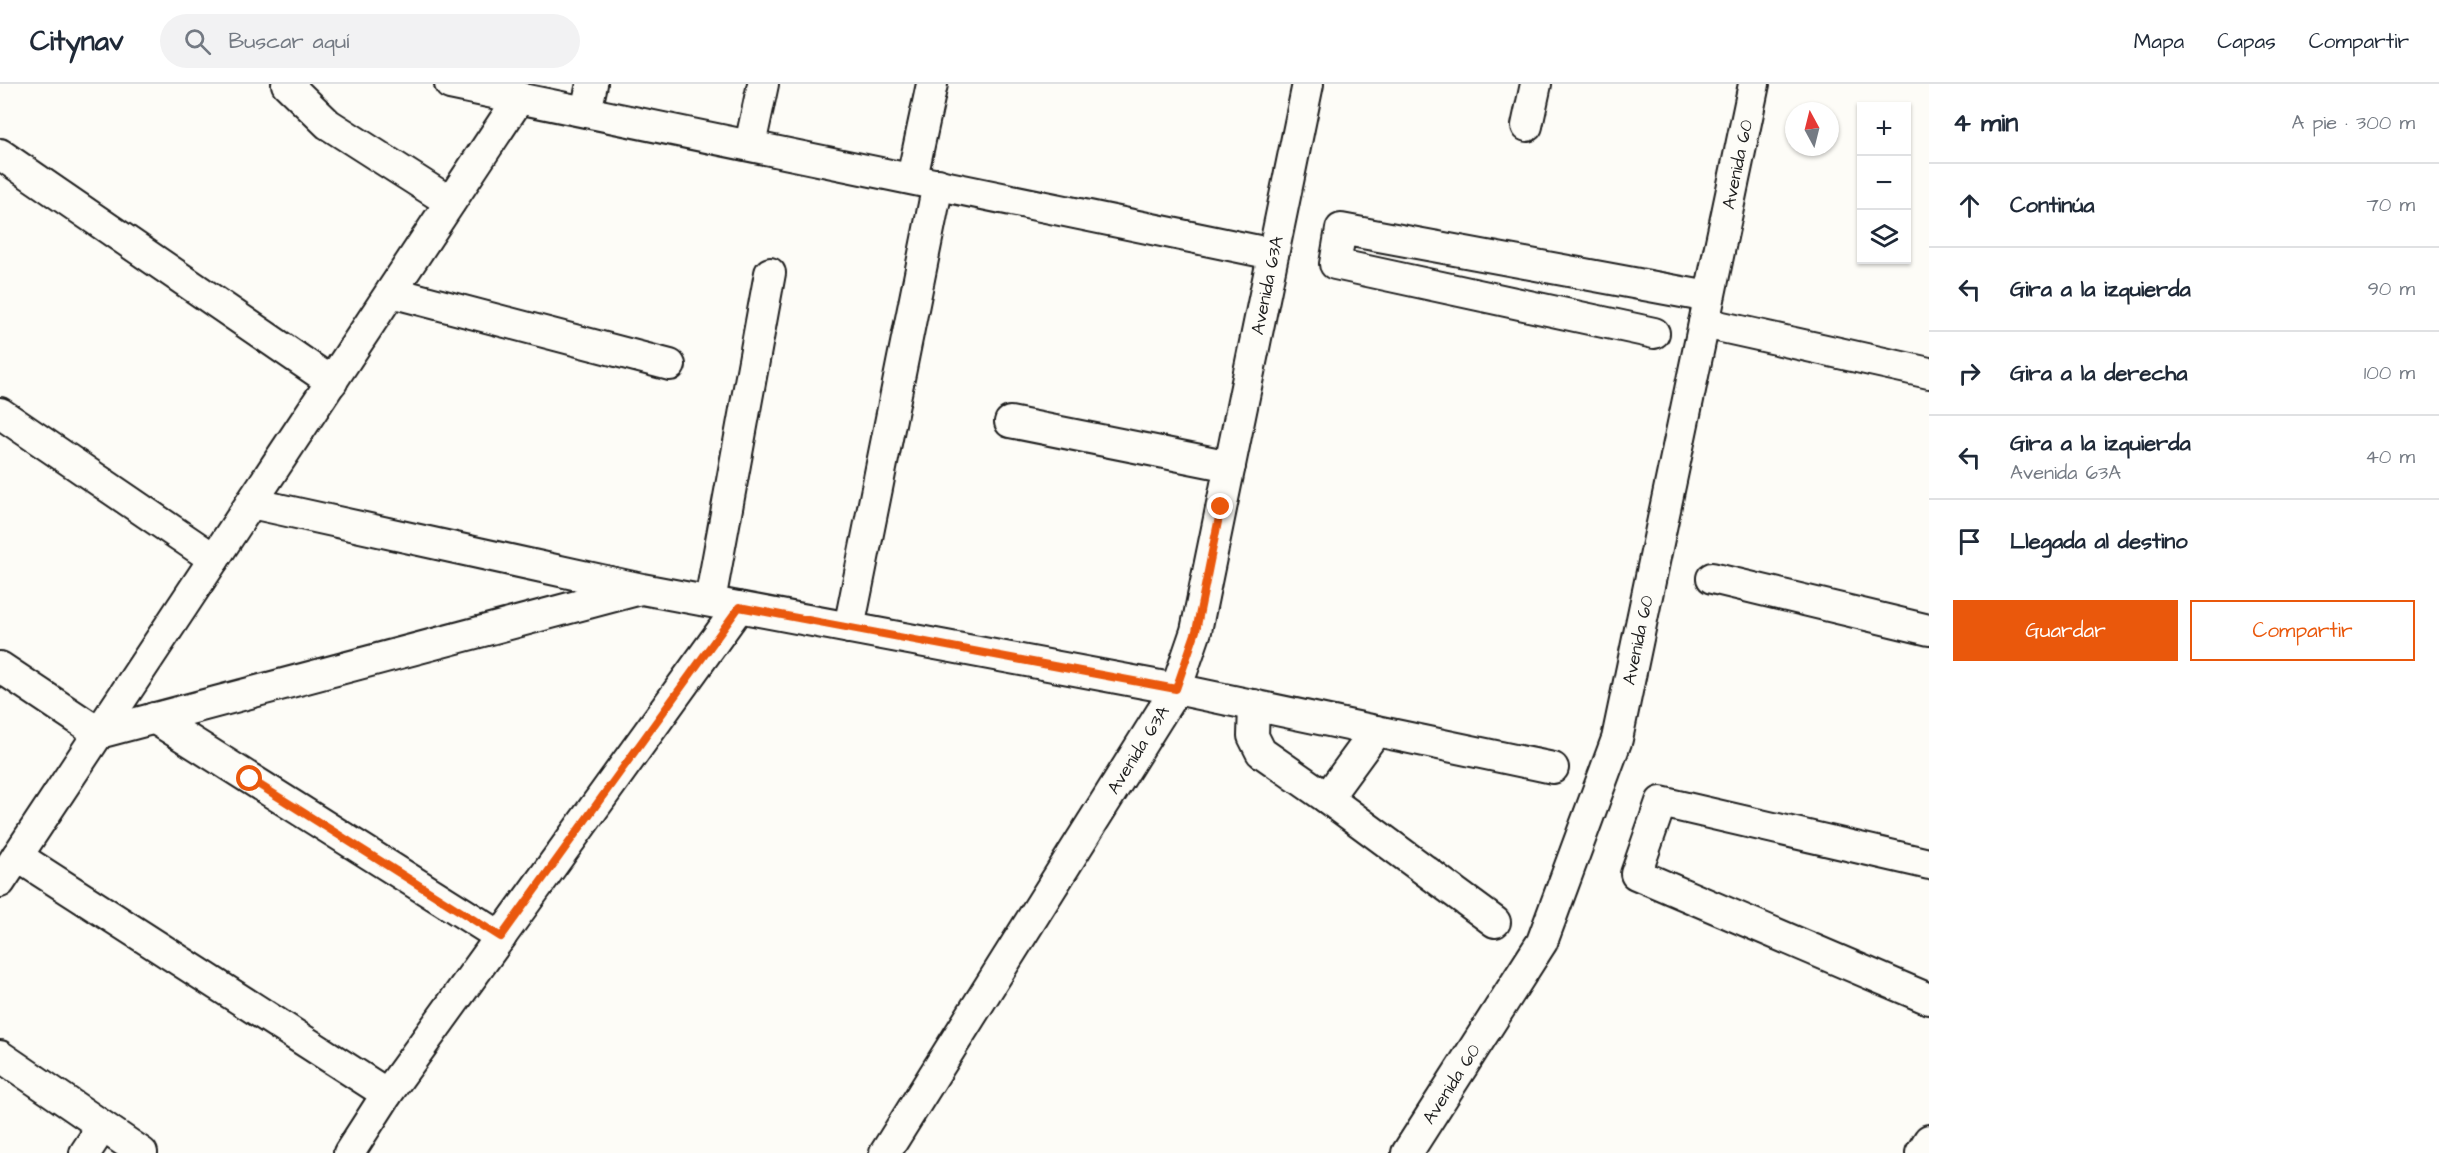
<!DOCTYPE html>
<html lang="es">
<head>
<meta charset="utf-8">
<style>
	:root { --surface:#fff; --page:#f2f2f3; --text:#1f2937; --muted:#747a83; --line:#e0e1e3; --accent:#ea580c }
	body { margin:0; font-family:"Architects Daughter",sans-serif; background:var(--page); color:var(--text) }
	.controls { position:absolute; right:18px; top:18px; display:grid; overflow:hidden; border-radius:0px; box-shadow:0 2px 4px #0004 }
	.controls button { width:54px; height:54px; display:grid; place-items:center; padding:0; border:0; border-bottom:2px solid var(--line); background:var(--surface); color:var(--text); font:30px sans-serif }
	.compass { position:absolute; left:1785px; top:18px; width:54px; height:54px; border-radius:50%; background:var(--surface); box-shadow:0 2px 4px #0004; rotate:353deg }
	.stop { position:absolute; width:18px; height:18px; margin:-14px; border:4px solid #ea580c; border-radius:50%; background:#fff }
	.stop.end { background:#ea580c; border-color:#fff; box-shadow:0 2px 6px #0008 }
	.list { margin:0; padding:0; list-style:none }
	h2 { display:flex; justify-content:space-between; align-items:center; height:78px; margin:0; padding:0 24px; font-size:26px }
	h2 small { font-size:20px; font-weight:400; color:var(--muted) }
	.list li { display:grid; grid-template-columns:39px 1fr auto; gap:18px; align-items:center; box-sizing:border-box; height:84px; padding:0 24px; border-top:2px solid var(--line) }
	.list b { display:block; font-size:22px; white-space:nowrap }
	.list p { margin:0; font-size:20px; white-space:nowrap; color:var(--muted) }
	.list em { font-size:20px; font-style:normal; color:var(--muted) }
	.actions { display:flex; gap:12px; padding:18px 24px }
	.actions a { flex:1; padding:14px 0; border:2px solid var(--accent); border-radius:0px; text-align:center; font-size:21px; color:var(--accent) }
	.actions .main { background:var(--accent); color:#fff }
	.icon { flex:none; width:33px; height:33px; fill:none; stroke:currentColor; stroke-width:2; stroke-linecap:round; stroke-linejoin:round }
	.map { position:relative; flex:none; width:1929px; height:1069px; overflow:hidden }
	header { display:flex; align-items:center; gap:36px; box-sizing:border-box; height:84px; padding:0 30px; background:var(--surface); border-bottom:2px solid var(--line) }
	header strong { font-size:28px }
	nav { display:flex; gap:33px; margin-inline-start:auto; font-size:21px }
	.search { width:420px; height:54px; background:var(--page); display:flex; align-items:center; gap:15px; box-sizing:border-box; padding:0 21px; border-radius:33px; color:var(--muted); font-size:22px }
	main { display:flex }
	aside { flex:1; background:var(--surface) }
	.map>svg:first-child { display:block }
</style>
</head>
<body>
<header>
<strong>Citynav</strong>
<div class="search"><svg class="icon" aria-label="search" viewBox="0 0 24 24"><circle cx="10" cy="10" r="6"/><path d="M15 15l6 6"/></svg>Buscar aquí</div>
<nav><a>Mapa</a><a>Capas</a><a>Compartir</a></nav>
</header>
<main>
<div class="map">
<svg width="1929" height="1069" viewBox="0 0 1929 1069">
	<rect width="100%" height="100%" fill="#fdfcf7"/>
	<filter id="ink" filterUnits="userSpaceOnUse"><feTurbulence type="fractalNoise" baseFrequency=".0167" numOctaves="2"/><feDisplacementMap in="SourceGraphic" scale="12" xChannelSelector="R" yChannelSelector="G"/><feConvolveMatrix kernelMatrix="1 2 1 2 8 2 1 2 1" color-interpolation-filters="sRGB"/></filter>
	<g filter="url(#ink)">
		<g fill="none" stroke-linecap="round" stroke-linejoin="round">
			<defs>
				<g id="street">
					<path d="M287 0 328 40 450 118"/>
					<path d="M450 0 1273 170"/>
					<path d="M586 27 592 0"/>
					<path d="M1527 42 1536 0"/>
					<path d="M750 61 763 0"/>
					<path d="M0 70 332 298"/>
					<path d="M912 94 932 0"/>
					<path d="M391 208 670 281"/>
					<path d="M1704 239 1929 289"/>
					<path d="M1654 249 1335 180 1341 145 1709 213"/>
					<path d="M0 329 214 475"/>
					<path d="M1010 338 1230 382"/>
					<path d="M251 419 642 505 1176 605 1553 684"/>
					<path d="M1712 494 1929 546"/>
					<path d="M710 517 770 189"/>
					<path d="M849 544 938 100"/>
					<path d="M0 583 99 649 637 506"/>
					<path d="M1254 621 1253 652 1261 668 1327 714 1495 838"/>
					<path d="M154 634 501 853"/>
					<path d="M1327 714 1376 647"/>
					<path d="M17 772 387 1010"/>
					<path d="M1929 780 1661 718 1636 790 1929 915"/>
					<path d="M0 798 520 13"/>
					<path d="M0 972 142 1069"/>
					<path d="M85 1069 102 1043"/>
					<path d="M349 1069 387 1010 739 523"/>
					<path id="s1" d="M885 1069 1176 605 1196 547 1308 0"/>
					<path id="s2" d="M1407 1069 1542 858 1617 655 1754 0"/>
					<path d="M1921 1069 1929 1056"/>
				</g>
			</defs>
			<use href="#street" stroke="#1c1c1c" stroke-width="34"/>
			<use href="#street" stroke="#fdfcf7" stroke-width="30"/>
		</g>
	</g>
	<g fill="none" stroke-linecap="round" stroke-linejoin="round" filter="url(#ink)">
		<path stroke="#ea580c" stroke-width="8" d="M250 695 501 853 739 523 1176 605 1196 547 1221 423"/>
	</g>
	<g text-anchor="middle" stroke-width="5" stroke-linejoin="round" paint-order="stroke">
		<g font-size="18" fill="#1c1c1c" stroke="#fdfcf7">
			<text dy="6" stroke="none"><textPath href="#s2" startOffset="1054">Avenida 60</textPath></text>
			<text dy="6" stroke="none"><textPath href="#s1" startOffset="962">Avenida 63A</textPath></text>
			<text dy="6" stroke="none"><textPath href="#s2" startOffset="568">Avenida 60</textPath></text>
			<text dy="6" stroke="none"><textPath href="#s1" startOffset="476">Avenida 63A</textPath></text>
			<text dy="6" stroke="none"><textPath href="#s2" startOffset="82">Avenida 60</textPath></text>
		</g>
	</g>
</svg>
<div class="controls">
<button>+</button>
<button>−</button>
<button><svg class="icon" aria-label="layers" viewBox="0 0 24 24"><path d="M12 4l9 5-9 5-9-5zM3 14l9 5 9-5"/></svg></button>
</div>
<svg class="compass" viewBox="-18 -18 36 36"><path d="M0-13l5 13h-10z" fill="#e53935"/><path d="M0 13l5-13h-10z" fill="#747a83"/></svg>
<div class="stop" style="left:250px;top:695px"></div>
<div class="stop end" style="left:1221px;top:423px"></div>
</div>
<aside>
<h2>4 min<small>A pie · 300 m</small></h2>
<ul class="list">
<li><svg class="icon" aria-label="ahead" viewBox="0 0 24 24"><path d="M12 20V5M6 11l6-6 6 6"/></svg><div><b>Continúa</b></div><em>70 m</em></li>
<li><svg class="icon" aria-label="left" viewBox="0 0 24 24"><path d="M17 20v-9H6M10 6l-5 5 5 5"/></svg><div><b>Gira a la izquierda</b></div><em>90 m</em></li>
<li><svg class="icon" aria-label="right" viewBox="0 0 24 24"><path d="M7 20v-9h11M14 6l5 5-5 5"/></svg><div><b>Gira a la derecha</b></div><em>100 m</em></li>
<li><svg class="icon" aria-label="left" viewBox="0 0 24 24"><path d="M17 20v-9H6M10 6l-5 5 5 5"/></svg><div><b>Gira a la izquierda</b><p>Avenida 63A</p></div><em>40 m</em></li>
<li><svg class="icon" aria-label="arrive" viewBox="0 0 24 24"><path d="M6 21V4h12l-3 4 3 4H6"/></svg><div><b>Llegada al destino</b></div></li>
</ul>
<div class="actions"><a class="main">Guardar</a><a>Compartir</a></div>
</aside>
</main>
</body>
</html>
